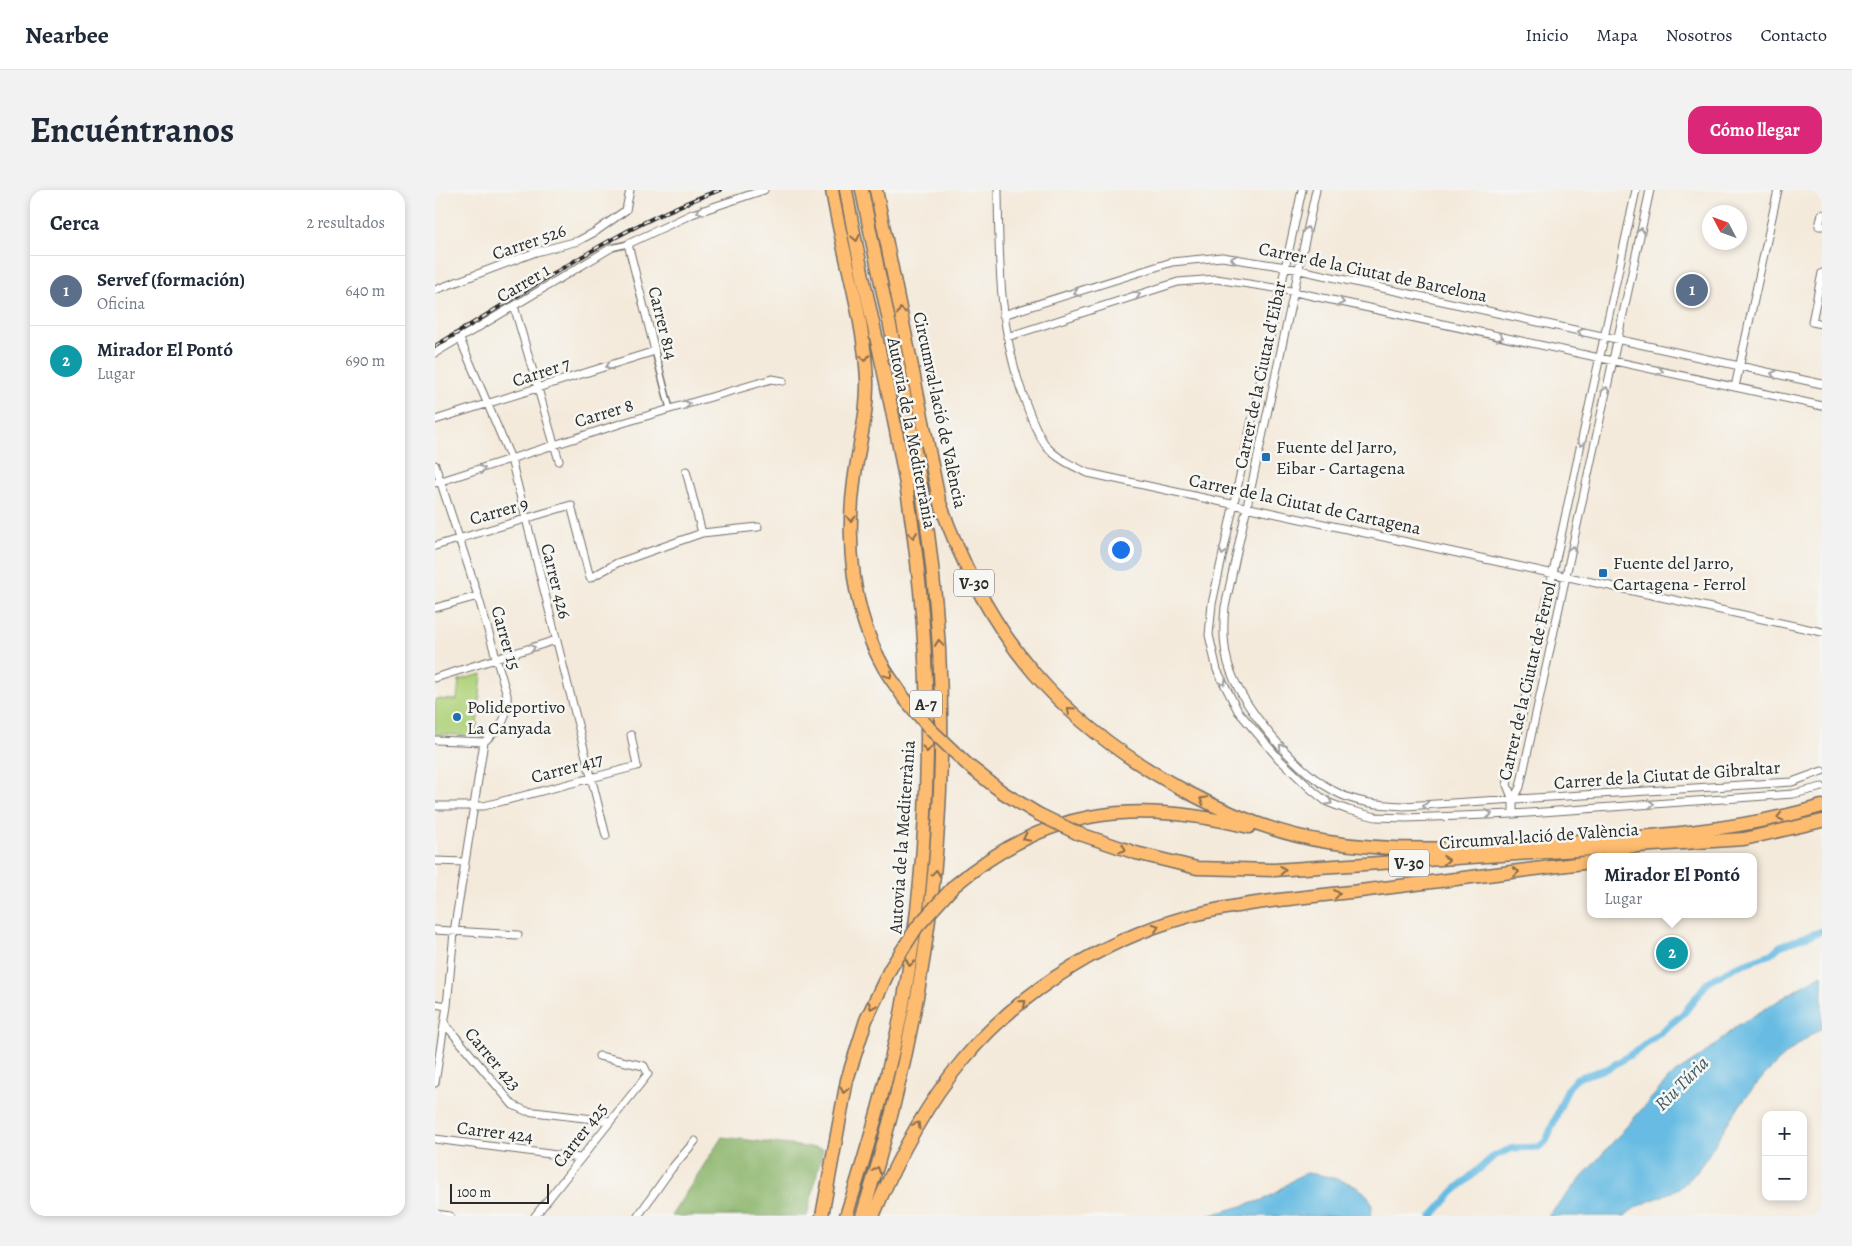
<!DOCTYPE html>
<html lang="es">
<head>
<meta charset="utf-8">
<style>
	:root { --surface:#fff; --page:#f2f2f3; --text:#1f2937; --muted:#747a83; --line:#e0e1e3; --accent:#db2777 }
	body { margin:0; font-family:Alegreya,serif; background:var(--page); color:var(--text) }
	.controls { position:absolute; right:15px; bottom:15px; display:grid; overflow:hidden; border-radius:10px; box-shadow:0 2px 8px #0003 }
	.controls button { width:45px; height:45px; display:grid; place-items:center; padding:0; border:0; border-bottom:1px solid var(--line); background:var(--surface); color:var(--text); font:25px sans-serif }
	.compass { position:absolute; left:1267px; top:15px; width:45px; height:45px; border-radius:50%; background:var(--surface); box-shadow:0 2px 8px #0003; rotate:311deg }
	.scale { position:absolute; left:15px; bottom:12px; width:99px; box-sizing:border-box; padding-left:5px; border:2px solid #2b2b2b; border-top:0; font-size:14px; line-height:18px; white-space:nowrap; color:#2b2b2b; -webkit-text-stroke:4px #f6f6f2; paint-order:stroke }
	.you { position:absolute; left:685px; top:359px; width:18px; height:18px; margin:-12px; border:4px solid #fff; border-radius:50%; background:#1a73e8; box-shadow:0 0 0 8px #1a73e833 }
	.badge { display:grid; place-items:center; width:32px; height:32px; border-radius:50%; background:var(--accent); color:#fff; font-size:16px; font-weight:700 }
	.pin { position:absolute; translate:-50% -50%; border:2px solid #fff; box-shadow:0 1px 5px #0006 }
	.popup { position:absolute; left:1152px; top:663px; width:170px; height:65px; box-sizing:border-box; display:grid; place-content:center; border-radius:10px; background:var(--surface); filter:drop-shadow(0 1px 4px #0005); font-size:16px; white-space:nowrap; color:var(--muted) }
	.popup b { font-size:19px; color:var(--text) }
	.popup::after { content:''; position:absolute; left:50%; top:100%; margin-left:-10px; border:10px solid transparent; border-top-color:var(--surface) }
	.list { margin:0; padding:0; list-style:none }
	h2 { display:flex; justify-content:space-between; align-items:center; height:65px; margin:0; padding:0 20px; font-size:21px }
	h2 small { font-size:16px; font-weight:400; color:var(--muted) }
	.list li { display:grid; grid-template-columns:32px 1fr auto; gap:15px; align-items:center; box-sizing:border-box; height:70px; padding:0 20px; border-top:1px solid var(--line) }
	.list b { display:block; font-size:19px; white-space:nowrap }
	.list p { margin:0; font-size:16px; white-space:nowrap; color:var(--muted) }
	.list em { font-size:16px; font-style:normal; color:var(--muted) }
	.map { position:relative; flex:none; width:1387px; height:1026px; overflow:hidden; border-radius:15px }
	header { display:flex; align-items:center; gap:30px; box-sizing:border-box; height:70px; padding:0 25px; background:var(--surface); border-bottom:1px solid var(--line) }
	header strong { font-size:24px }
	nav { display:flex; gap:28px; margin-inline-start:auto; font-size:18px }
	.intro { display:flex; align-items:center; justify-content:space-between; box-sizing:border-box; height:120px; padding:0 30px }
	h1 { margin:0; font-size:35px }
	.button { padding:12px 22px; border-radius:15px; background:var(--accent); color:#fff; font-size:18px; font-weight:700 }
	main { display:flex; gap:30px; padding:0 30px }
	aside { flex:1; background:var(--surface); border-radius:15px; box-shadow:0 2px 8px #0003 }
	.map>svg:first-child { display:block }
</style>
</head>
<body>
<header>
<strong>Nearbee</strong>
<nav><a>Inicio</a><a>Mapa</a><a>Nosotros</a><a>Contacto</a></nav>
</header>
<div class="intro"><h1>Encuéntranos</h1><a class="button">Cómo llegar</a></div>
<main>
<aside>
<h2>Cerca<small>2 resultados</small></h2>
<ul class="list">
<li><span class="badge" style="background:#5c6f8a">1</span><div><b>Servef (formación)</b><p>Oficina</p></div><em>640 m</em></li>
<li><span class="badge" style="background:#0f9aa8">2</span><div><b>Mirador El Pontó</b><p>Lugar</p></div><em>690 m</em></li>
</ul>
</aside>
<div class="map">
<svg width="1387" height="1026" viewBox="0 0 1387 1026">
	<rect width="100%" height="100%" fill="#f6f6f2"/>
	<filter id="ink" filterUnits="userSpaceOnUse"><feTurbulence type="fractalNoise" baseFrequency=".02" numOctaves="2"/><feDisplacementMap in="SourceGraphic" scale="10" xChannelSelector="R" yChannelSelector="G"/><feConvolveMatrix kernelMatrix="1 2 1 2 8 2 1 2 1" color-interpolation-filters="sRGB"/></filter>
	<filter id="wash" filterUnits="userSpaceOnUse"><feTurbulence type="fractalNoise" baseFrequency=".0096" numOctaves="4" result="noise"/><feDisplacementMap in="SourceGraphic" scale="20" xChannelSelector="R" yChannelSelector="G"/><feGaussianBlur stdDeviation="1.12" result="paint"/><feColorMatrix in="noise" values="0 0 0 0 0 0 0 0 0 0 0 0 0 0 0 0 0 1.4 0 .05"/><feComposite in="paint" operator="in"/></filter>
	<g filter="url(#wash)">
		<rect width="100%" height="100%" fill="#f4eadb"/>
		<path fill="#b0d37c" stroke="#6e7f54" d="M47 484 41 546 0 544V509L22 510 24 490Z"/>
		<path fill="#8cb56c" stroke="#5c704c" d="M287 947 388 959 372 1026H236Z"/>
		<path fill="#67bce3" stroke="#497487" d="M1387 784V838C1353 859 1325 887 1302 919 1285 942 1273 971 1253 991 1237 1007 1204 1010 1190 1026H1113L1236 886 1265 867 1302 836Z
			M871 983C891 985 948 996 935 1026H772L828 1010C844 1003 855 989 871 983Z"/>
		<g fill="none" stroke-linecap="round" stroke-linejoin="round">
			<path stroke="#67bce3" stroke-width="7" d="M997 1026 1018 1002 1059 966 1078 958 1104 957 1111 951 1133 898 1142 888 1174 878 1206 858 1249 823 1273 792 1300 777 1336 764 1345 756 1387 741"/>
		</g>
	</g>
	<g filter="url(#ink)">
		<g fill="none" stroke-linecap="round" stroke-linejoin="round">
			<defs>
				<path id="pedestrian" d="M176 58 193 54
					M220 161 235 219"/>
				<path id="minor" d="M563 0C564 73 564 142 590 211 596 227 601 242 611 256 622 269 638 276 653 283L1387 442
					M867 0 777 414 774 445 782 480 803 521 844 569 877 600 892 612 913 620 941 627 971 628 1078 624 1358 604 1387 597
					M881 0 790 417C788 436 788 454 793 473 805 516 860 580 899 601 920 613 945 615 969 616L1357 592 1387 581
					M1387 24 1384 36H1387
					M1387 83 1377 132 1387 134
					M0 100 101 62 143 51 160 42 191 20 195 0
					M79 116 124 271
					M568 125 737 72 787 67 851 77 1387 194
					M572 147 743 92 781 89 846 99 1387 216
					M25 149 76 269 171 646
					M0 163 176 58
					M1300 197 1343 0
					M0 230 220 161 193 54 257 24 329 0
					M0 275 43 406 72 505C73 530 67 536 49 552L19 742 12 816 0 893
					M251 281 267 343
					M0 293 191 232 337 189 348 191
					M0 356 136 315 155 388 182 373 267 343 323 337
					M0 418 43 406
					M0 488 121 450
					M0 550 49 552
					M1078 610 1085 597 1215 0
					M0 616H49L202 576 196 545
					M1078 624V610L1072 595 1201 0
					M0 671 30 672
					M0 740 83 745
					M0 814 12 816
					M10 834 78 915 91 921 175 931
					M0 949 145 968
					M0 1024 15 1026
					M100 1026 213 884 209 876 164 866
					M203 1026 237 978 260 951"/>
				<path id="motorway" d="M397 0C407 63 429 126 432 190 433 224 423 258 419 292 411 353 417 421 448 476 454 487 462 497 469 508
					M427 0C451 125 483 249 497 376 522 596 495 815 427 1026
					M441 0 504 310C552 448 626 536 756 604 798 626 846 645 893 652 971 664 1050 657 1128 652 1215 647 1303 641 1387 616
					M534 576 567 602 603 624
					M642 643 701 663 762 678 839 680 1309 649 1387 631
					M519 696C611 618 699 608 814 637
					M387 1026 412 890 431 830 455 779
					M411 1026C433 958 453 889 467 819 498 653 500 480 474 313 458 208 429 105 411 0
					M438 1026C461 971 489 916 528 870 588 797 679 743 771 722 821 711 873 707 925 701 1002 691 1079 682 1156 672"/>
			</defs>
			<use href="#pedestrian" stroke="#716e69" stroke-width="8"/>
			<use href="#minor" stroke="#716e69" stroke-width="9"/>
			<use href="#motorway" stroke="#716e69" stroke-width="15"/>
			<use href="#pedestrian" stroke="#fff" stroke-width="5"/>
			<use href="#minor" stroke="#fff" stroke-width="7"/>
			<use href="#motorway" stroke="#febc70" stroke-width="12"/>
			<defs>
				<path id="rail" d="M0 156C93 102 182 36 285 0"/>
			</defs>
			<use href="#rail" stroke="#2b2b2b" stroke-width="4"/>
			<use href="#rail" stroke="#f6f6f2" stroke-width="2" stroke-dasharray="5.5" stroke-linecap="butt"/>
			<defs>
				<path id="motorway-bridge" d="M469 508 496 540 534 576
					M603 624 642 643
					M455 779 482 737 519 696"/>
			</defs>
			<use href="#motorway-bridge" stroke="#716e69" stroke-width="15" stroke-linecap="butt"/>
			<use href="#motorway-bridge" stroke="#febc70" stroke-width="12"/>
		</g>
		<defs><path id="oneway-chevron" d="M-2-3.5L2.5 0L-2 3.5" fill="none" stroke-width="1.6" stroke-linecap="round" stroke-linejoin="round" transform="scale(1.25)"/></defs>
		<g stroke="#a0a0a0">
			<use href="#oneway-chevron" transform="translate(265 21) rotate(161)"/>
			<use href="#oneway-chevron" transform="translate(872 40) rotate(-78)"/>
			<use href="#oneway-chevron" transform="translate(1206 41) rotate(-78)"/>
			<use href="#oneway-chevron" transform="translate(799 69) rotate(-171)"/>
			<use href="#oneway-chevron" transform="translate(642 103) rotate(161)"/>
			<use href="#oneway-chevron" transform="translate(702 105) rotate(-18)"/>
			<use href="#oneway-chevron" transform="translate(906 112) rotate(12)"/>
			<use href="#oneway-chevron" transform="translate(1146 142) rotate(-168)"/>
			<use href="#oneway-chevron" transform="translate(1065 147) rotate(12)"/>
			<use href="#oneway-chevron" transform="translate(174 176) rotate(162)"/>
			<use href="#oneway-chevron" transform="translate(1225 181) rotate(12)"/>
			<use href="#oneway-chevron" transform="translate(1339 184) rotate(-168)"/>
			<use href="#oneway-chevron" transform="translate(1171 200) rotate(-78)"/>
			<use href="#oneway-chevron" transform="translate(252 214) rotate(-16)"/>
			<use href="#oneway-chevron" transform="translate(1146 253) rotate(102)"/>
			<use href="#oneway-chevron" transform="translate(47 279) rotate(-17)"/>
			<use href="#oneway-chevron" transform="translate(1137 359) rotate(-78)"/>
			<use href="#oneway-chevron" transform="translate(788 362) rotate(102)"/>
			<use href="#oneway-chevron" transform="translate(97 458) rotate(-19)"/>
			<use href="#oneway-chevron" transform="translate(788 492) rotate(63)"/>
			<use href="#oneway-chevron" transform="translate(847 557) rotate(-131)"/>
			<use href="#oneway-chevron" transform="translate(894 612) rotate(28)"/>
			<use href="#oneway-chevron" transform="translate(1216 614) rotate(-4)"/>
			<use href="#oneway-chevron" transform="translate(991 616) rotate(178)"/>
			<use href="#oneway-chevron" transform="translate(1054 624) rotate(-2)"/>
		</g>
		<g stroke="#8a6c4a">
			<use href="#oneway-chevron" transform="translate(421 48) rotate(78)"/>
			<use href="#oneway-chevron" transform="translate(466 121) rotate(-102)"/>
			<use href="#oneway-chevron" transform="translate(430 168) rotate(86)"/>
			<use href="#oneway-chevron" transform="translate(416 329) rotate(91)"/>
			<use href="#oneway-chevron" transform="translate(478 345) rotate(83)"/>
			<use href="#oneway-chevron" transform="translate(504 453) rotate(-95)"/>
			<use href="#oneway-chevron" transform="translate(454 485) rotate(56)"/>
			<use href="#oneway-chevron" transform="translate(635 520) rotate(-138)"/>
			<use href="#oneway-chevron" transform="translate(492 559) rotate(91)"/>
			<use href="#oneway-chevron" transform="translate(768 610) rotate(-152)"/>
			<use href="#oneway-chevron" transform="translate(1345 627) rotate(167)"/>
			<use href="#oneway-chevron" transform="translate(591 648) rotate(154)"/>
			<use href="#oneway-chevron" transform="translate(688 659) rotate(19)"/>
			<use href="#oneway-chevron" transform="translate(1011 670) rotate(-4)"/>
			<use href="#oneway-chevron" transform="translate(848 680) rotate(-3)"/>
			<use href="#oneway-chevron" transform="translate(1081 682) rotate(-7)"/>
			<use href="#oneway-chevron" transform="translate(501 683) rotate(-85)"/>
			<use href="#oneway-chevron" transform="translate(902 704) rotate(-7)"/>
			<use href="#oneway-chevron" transform="translate(721 737) rotate(-19)"/>
			<use href="#oneway-chevron" transform="translate(475 773) rotate(100)"/>
			<use href="#oneway-chevron" transform="translate(588 813) rotate(-40)"/>
			<use href="#oneway-chevron" transform="translate(437 816) rotate(113)"/>
			<use href="#oneway-chevron" transform="translate(409 900) rotate(102)"/>
			<use href="#oneway-chevron" transform="translate(482 935) rotate(-59)"/>
			<use href="#oneway-chevron" transform="translate(442 980) rotate(-72)"/>
		</g>
	</g>
	<g fill="#1f6fb2" stroke="#f6f6f2" stroke-width="2">
		<rect x="826" y="262" width="10" height="10" rx="2.5"/>
		<rect x="1163" y="378" width="10" height="10" rx="2.5"/>
		<circle cx="22" cy="527" r="5"/>
	</g>
	<g text-anchor="middle" stroke-width="5" stroke-linejoin="round" paint-order="stroke">
		<g fill="#f6f6f2" stroke="#686867" stroke-width="1">
			<rect x="519" y="379.5" width="40" height="27" rx="4"/>
			<rect x="475" y="500.5" width="32" height="27" rx="4"/>
			<rect x="954" y="659.5" width="40" height="27" rx="4"/>
		</g>
		<g font-size="16" font-weight="bold" fill="#2b2b2b">
			<text x="539" y="399">V-30</text>
			<text x="491" y="520">A-7</text>
			<text x="974" y="679">V-30</text>
		</g>
		<g font-size="18" fill="#2b2b2b" stroke="#f6f6f2">
			<text transform="translate(94 52) rotate(-19)" y="6">Carrer 526</text>
			<text transform="translate(938 82) rotate(12)" y="6">Carrer de la Ciutat de Barcelona</text>
			<text transform="translate(88 93) rotate(-31)" y="6">Carrer 1</text>
			<text transform="translate(228 133) rotate(76)" y="6">Carrer 814</text>
			<text transform="translate(106 182) rotate(-18)" y="6">Carrer 7</text>
			<text transform="translate(825 185) rotate(-78)" y="6">Carrer de la Ciutat d'Eibar</text>
			<text transform="translate(505 220) rotate(78)" y="6">Circumval·lació de València</text>
			<text transform="translate(169 223) rotate(-17)" y="6">Carrer 8</text>
			<text transform="translate(477 243) rotate(79)" y="6">Autovia de la Mediterrània</text>
			<text transform="translate(870 314) rotate(12)" y="6">Carrer de la Ciutat de Cartagena</text>
			<text transform="translate(64 321) rotate(-16)" y="6">Carrer 9</text>
			<text transform="translate(121 391) rotate(76)" y="6">Carrer 426</text>
			<text transform="translate(71 448) rotate(74)" y="6">Carrer 15</text>
			<text transform="translate(1092 491) rotate(-77)" y="6">Carrer de la Ciutat de Ferrol</text>
			<text transform="translate(132 578) rotate(-15)" y="6">Carrer 417</text>
			<text transform="translate(1232 585) rotate(-4)" y="6">Carrer de la Ciutat de Gibraltar</text>
			<text transform="translate(1104 646) rotate(-4)" y="6">Circumval·lació de València</text>
			<text transform="translate(467 647) rotate(-86)" y="6">Autovia de la Mediterrània</text>
			<text transform="translate(58 869) rotate(50)" y="6">Carrer 423</text>
			<text transform="translate(60 942) rotate(7)" y="6">Carrer 424</text>
			<text transform="translate(145 945) rotate(-52)" y="6">Carrer 425</text>
		</g>
		<g font-size="18" fill="#2b2b2b" stroke="#f6f6f2" text-anchor="start">
			<text x="841" y="263">Fuente del Jarro,<tspan x="841" dy="21">Eibar - Cartagena</tspan></text>
			<text x="1178" y="379">Fuente del Jarro,<tspan x="1178" dy="21">Cartagena - Ferrol</tspan></text>
			<text x="32" y="523">Polideportivo<tspan x="32" dy="21">La Canyada</tspan></text>
		</g>
		<g font-size="19" font-style="italic" fill="#3d5662" stroke="#f6f6f2">
			<text transform="translate(1246 893) rotate(-45)" y="7">Riu Túria</text>
		</g>
	</g>
</svg>
<div class="controls">
<button>+</button>
<button>−</button>
</div>
<svg class="compass" viewBox="-18 -18 36 36"><path d="M0-13l5 13h-10z" fill="#e53935"/><path d="M0 13l5-13h-10z" fill="#747a83"/></svg>
<div class="scale">100 m</div>
<div class="you"></div>
<div class="pin badge" style="left:1257px;top:100px;background:#5c6f8a">1</div>
<div class="pin badge" style="left:1237px;top:763px;background:#0f9aa8">2</div>
<div class="popup"><b>Mirador El Pontó</b>Lugar</div>
</div>
</main>
</body>
</html>
